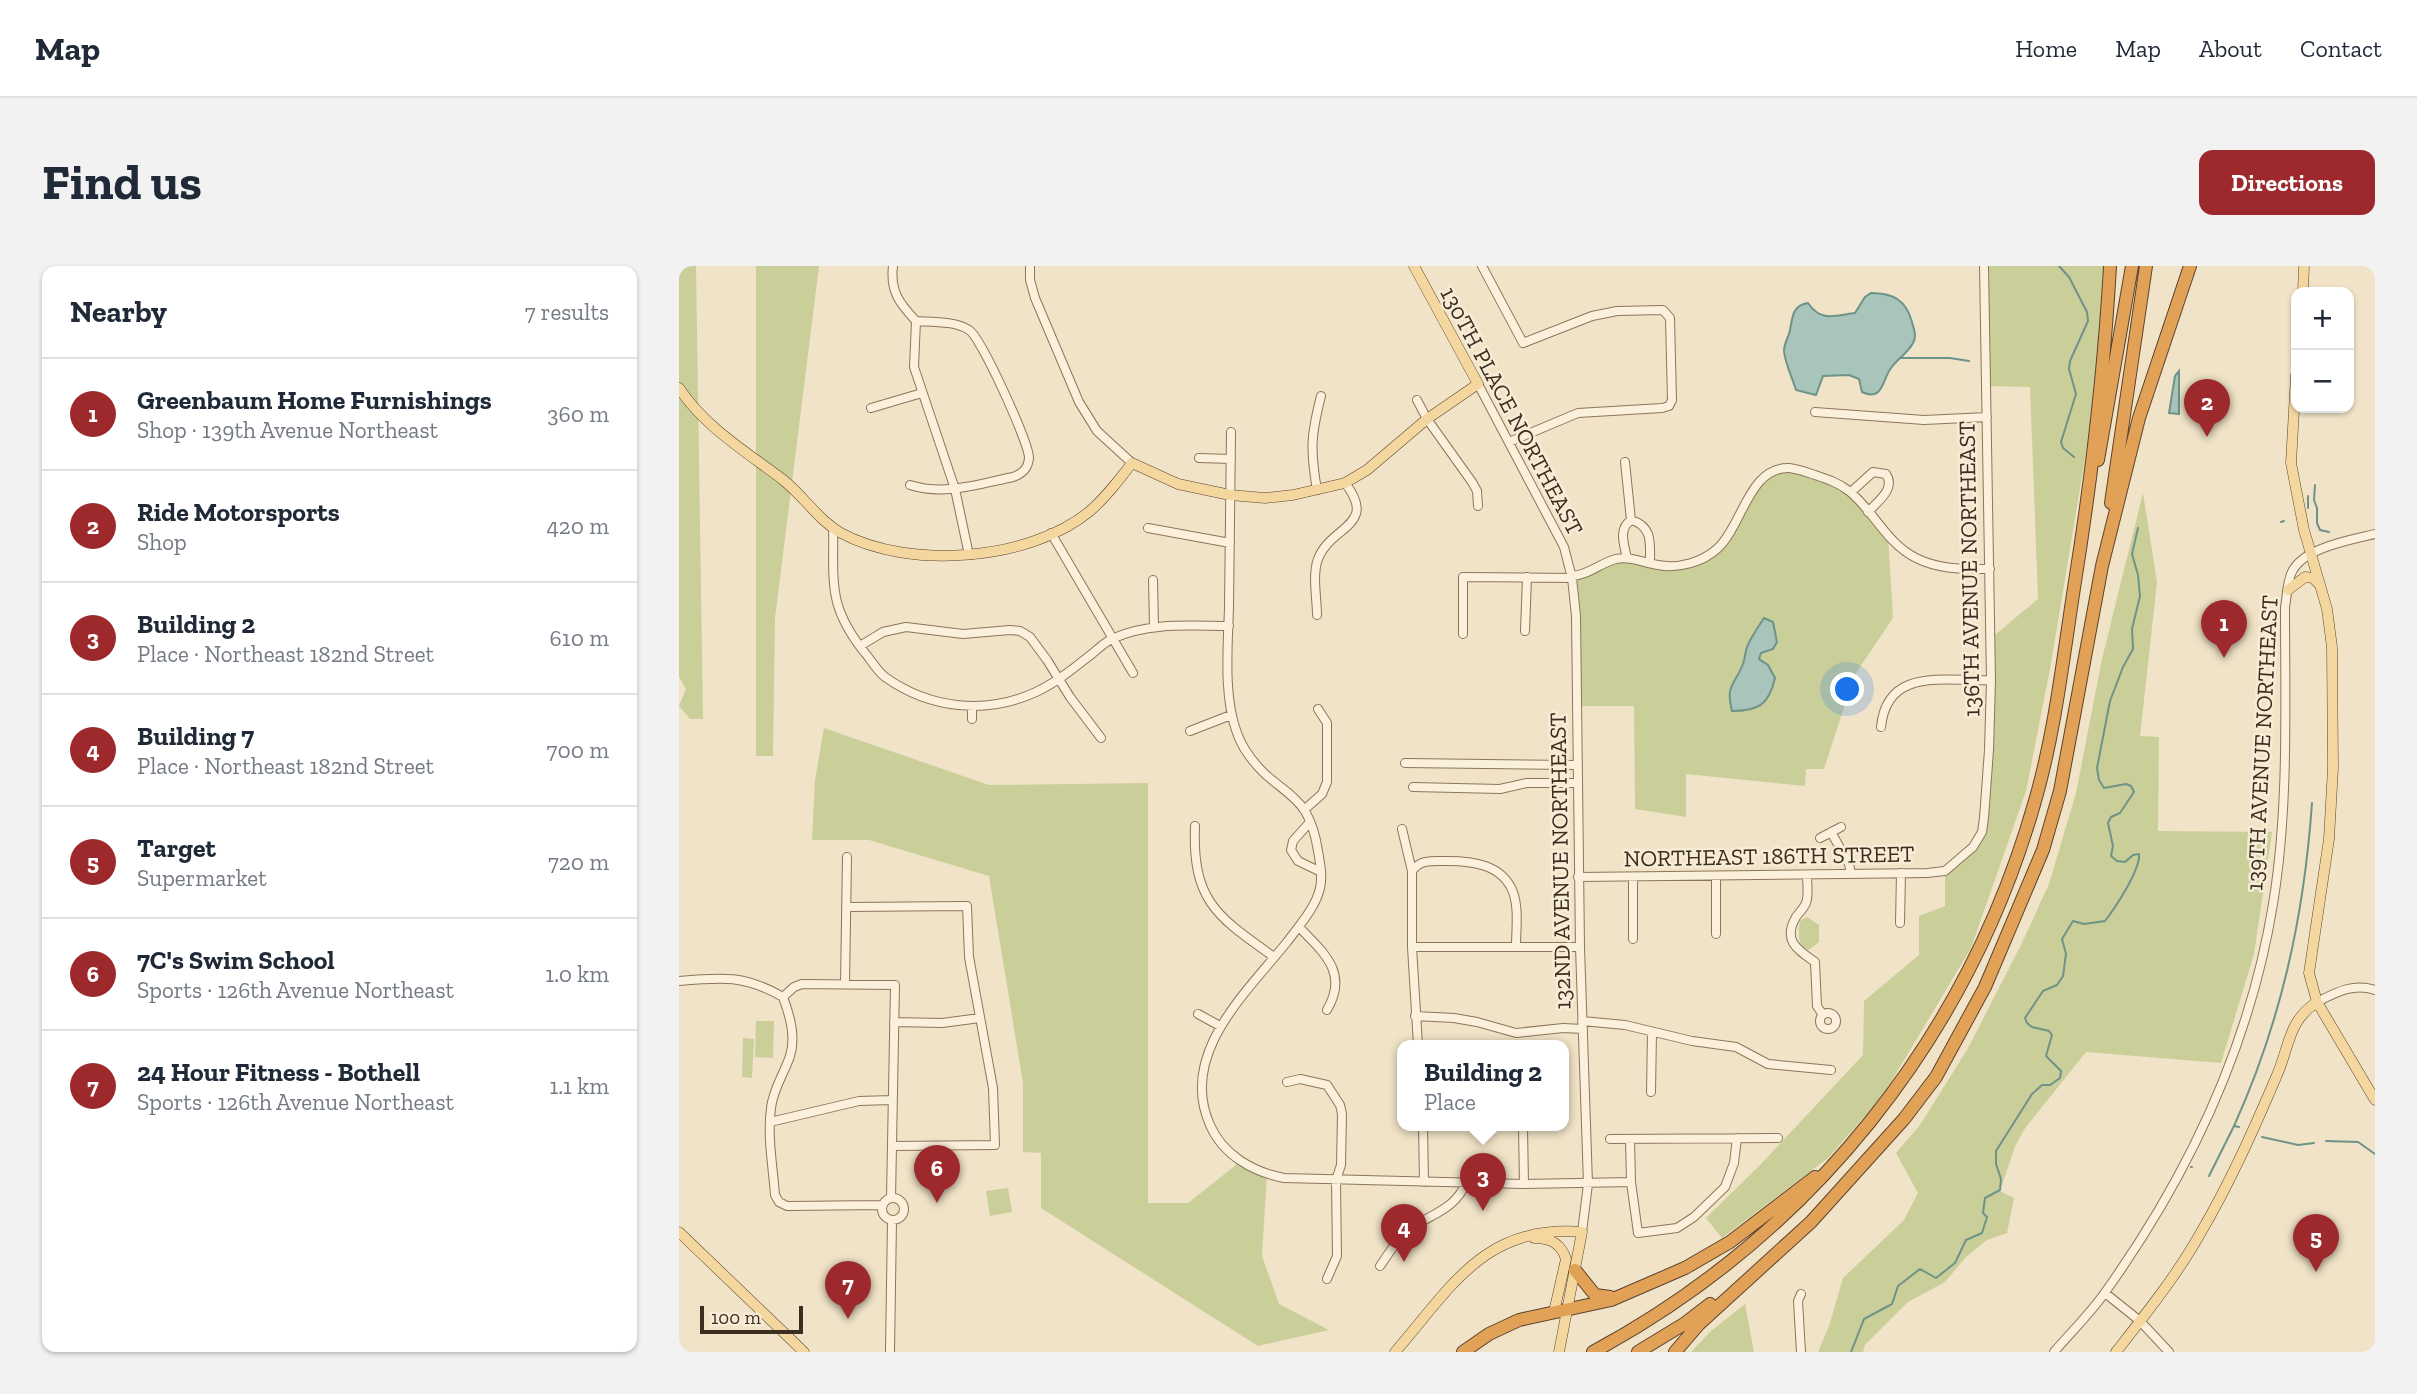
<!DOCTYPE html>
<html lang="en">
<head>
<meta charset="utf-8">
<style>
	:root { --surface:#fff; --page:#f2f2f3; --text:#1f2937; --muted:#747a83; --line:#e0e1e3; --accent:#9e292d }
	body { margin:0; font-family:"Zilla Slab",serif; background:var(--page); color:var(--text) }
	.controls { position:absolute; right:21px; top:21px; display:grid; overflow:hidden; border-radius:14px; box-shadow:0 2px 5px #0004 }
	.controls button { width:63px; height:63px; display:grid; place-items:center; padding:0; border:0; border-bottom:2px solid var(--line); background:var(--surface); color:var(--text); font:35px sans-serif }
	.scale { position:absolute; left:21px; bottom:18px; width:103px; box-sizing:border-box; padding-left:7px; border:4px solid #3d2d20; border-top:0; font-size:19px; line-height:24px; white-space:nowrap; color:#3d2d20; -webkit-text-stroke:5px #f7edd7; paint-order:stroke }
	.you { position:absolute; left:1169px; top:424px; width:24px; height:24px; margin:-18px; border:5px solid #fff; border-radius:50%; background:#1a73e8; box-shadow:0 0 0 10px #1a73e833 }
	.badge { display:grid; place-items:center; width:46px; height:46px; border-radius:50%; background:var(--accent); color:#fff; font-size:23px; font-weight:700 }
	.pin { position:absolute; translate:-50% -58px; filter:drop-shadow(0 2px 4px #0008) }
	.pin::after { content:''; position:absolute; top:37px; width:24px; height:21px; background:inherit; clip-path:polygon(0 0,100% 0,50% 100%) }
	.popup { position:absolute; left:718px; top:774px; width:172px; height:91px; box-sizing:border-box; display:grid; place-content:center; border-radius:14px; background:var(--surface); filter:drop-shadow(0 2px 5px #0005); font-size:23px; white-space:nowrap; color:var(--muted) }
	.popup b { font-size:26px; color:var(--text) }
	.popup::after { content:''; position:absolute; left:50%; top:100%; margin-left:-14px; border:14px solid transparent; border-top-color:var(--surface) }
	.list { margin:0; padding:0; list-style:none }
	h2 { display:flex; justify-content:space-between; align-items:center; height:91px; margin:0; padding:0 28px; font-size:30px }
	h2 small { font-size:23px; font-weight:400; color:var(--muted) }
	.list li { display:grid; grid-template-columns:46px 1fr auto; gap:21px; align-items:center; box-sizing:border-box; height:112px; padding:0 28px; border-top:2px solid var(--line) }
	.list b { display:block; font-size:26px; white-space:nowrap }
	.list p { margin:0; font-size:23px; white-space:nowrap; color:var(--muted) }
	.list em { font-size:23px; font-style:normal; color:var(--muted) }
	.map { position:relative; flex:none; width:1696px; height:1086px; overflow:hidden; border-radius:14px }
	header { display:flex; align-items:center; gap:42px; box-sizing:border-box; height:98px; padding:0 35px; background:var(--surface); border-bottom:2px solid var(--line) }
	header strong { font-size:33px }
	nav { display:flex; gap:38px; margin-inline-start:auto; font-size:24px }
	.intro { display:flex; align-items:center; justify-content:space-between; box-sizing:border-box; height:168px; padding:0 42px }
	h1 { margin:0; font-size:49px }
	.button { padding:18px 32px; border-radius:14px; background:var(--accent); color:#fff; font-size:24px; font-weight:700 }
	main { display:flex; gap:42px; padding:0 42px }
	aside { flex:1; background:var(--surface); border-radius:14px; box-shadow:0 2px 5px #0004 }
	.map>svg:first-child { display:block }
</style>
</head>
<body>
<header>
<strong>Map</strong>
<nav><a>Home</a><a>Map</a><a>About</a><a>Contact</a></nav>
</header>
<div class="intro"><h1>Find us</h1><a class="button">Directions</a></div>
<main>
<aside>
<h2>Nearby<small>7 results</small></h2>
<ul class="list">
<li><span class="badge">1</span><div><b>Greenbaum Home Furnishings</b><p>Shop · 139th Avenue Northeast</p></div><em>360 m</em></li>
<li><span class="badge">2</span><div><b>Ride Motorsports</b><p>Shop</p></div><em>420 m</em></li>
<li><span class="badge">3</span><div><b>Building 2</b><p>Place · Northeast 182nd Street</p></div><em>610 m</em></li>
<li><span class="badge">4</span><div><b>Building 7</b><p>Place · Northeast 182nd Street</p></div><em>700 m</em></li>
<li><span class="badge">5</span><div><b>Target</b><p>Supermarket</p></div><em>720 m</em></li>
<li><span class="badge">6</span><div><b>7C's Swim School</b><p>Sports · 126th Avenue Northeast</p></div><em>1.0 km</em></li>
<li><span class="badge">7</span><div><b>24 Hour Fitness - Bothell</b><p>Sports · 126th Avenue Northeast</p></div><em>1.1 km</em></li>
</ul>
</aside>
<div class="map">
<svg width="1696" height="1086" viewBox="0 0 1696 1086">
	<rect width="100%" height="100%" fill="#f0e3c7"/>
	<path fill="#cacf9a" d="M0 0H17L24 453H11L0 440 7 423 0 411Z
		M77 0H140L96 352 94 490H77Z
		M1310 0H1424L1417 125 1372 398 1347 525 1292 682 1203 831 1149 892 1043 972 1027 952 1082 898 1184 789 1185 735 1240 689V650L1266 640V605L1279 596 1303 566 1312 366 1317 368 1359 333 1351 121 1310 120Z
		M1109 202 1163 219 1209 270 1214 352 1175 410 1145 503H1127L1126 520 1007 508V551L956 543 955 440H898L893 310 938 293 1005 299 1037 284 1079 216Z
		M1464 227 1478 316 1461 470 1480 471 1479 565 1593 566 1575 688 1542 797 1407 786 1347 861 1336 880 1321 925 1335 932 1328 967 1308 974 1287 991 1266 1016 1229 1036 1186 1079 1184 1086H1139L1150 1060 1164 1012 1225 954 1239 927 1217 887 1241 859 1288 784 1342 679 1370 618 1397 527 1423 393Z
		M145 462 310 519 469 517V937H509L562 895 588 908 583 990 600 1038 650 1064 579 1080 362 942V887L344 886V817L310 610 190 574H133L136 514Z
		M1128 651 1140 659V676L1130 684C1118 681 1119 666 1121 655Z
		M77 755H95L94 792 76 791Z
		M64 772 75 773 73 812 63 811Z
		M329 922 333 946 311 950 307 925Z
		M1066 1038 1075 1086H1012L1032 1065Z"/>
	<path fill="#a8c4bb" stroke="#6e9389" stroke-width="2" d="M1192 27C1214 27 1227 34 1233 56 1235 64 1238 70 1234 77 1229 87 1218 93 1212 102 1203 114 1204 136 1183 126L1180 113 1170 109 1144 110 1137 129 1117 124C1113 111 1106 97 1105 85 1105 79 1108 73 1110 68 1114 54 1111 40 1129 37 1142 56 1154 50 1176 47L1186 31Z
		M1500 105V148L1490 147 1496 110Z
		M1085 352 1094 356 1098 376 1094 383 1082 387 1080 393 1089 399 1096 412C1090 439 1079 445 1053 445 1046 419 1056 419 1064 398 1066 393 1066 387 1068 381 1072 371 1079 361 1085 352Z"/>
	<g fill="none" stroke-linecap="round" stroke-linejoin="round">
		<path stroke="#6e9389" stroke-width="2" d="M1380 0 1390 11 1408 46 1409 55 1391 95 1390 103 1397 128 1382 176 1384 182 1395 191
			M1221 92H1271L1290 95
			M1636 219 1635 234 1638 242
			M1629 242V230
			M1638 242V257L1641 264 1650 266
			M1602 256 1605 255
			M1555 860C1602 756 1625 651 1633 537
			M1583 871 1619 879 1635 877
			M1647 875 1679 876 1696 888
			M1512 901H1513
			M1530 910 1555 860 1560 861
			M1172 1086 1185 1053 1213 1038 1219 1020 1241 1003 1257 1012 1276 997 1287 974 1303 967 1308 951 1304 947 1306 932 1321 924 1322 913 1317 898V885L1353 828 1363 819H1371L1381 812 1382 805 1367 790 1373 769 1370 765 1353 761 1348 757 1346 752 1364 725 1378 719 1384 710 1387 688 1383 673 1394 655 1405 658 1426 655C1436 642 1462 603 1460 588L1454 589 1446 596 1438 595 1432 590 1434 580 1429 557 1432 551 1441 547 1455 526 1452 520 1447 518 1425 522 1420 514 1418 502 1431 435 1444 401 1454 383 1453 363 1461 330 1459 309 1453 288 1459 262"/>
		<defs>
			<path id="minor" d="M214 0C211 25 220 37 237 55L235 101 276 223 290 289
				M351 0V14L356 32 400 136 418 165 453 197
				M803 0 844 77 913 50 938 45 984 44 991 52 993 134 990 140 983 142 899 147 830 176
				M799 118 885 281 893 312 897 350 901 681 909 918 903 966
				M738 134 748 153 793 216 798 225 799 240
				M192 142 243 127
				M1136 146 1245 154 1308 151
				M552 166C551 224 551 283 550 341 549 379 544 430 558 467 563 481 573 495 584 506 597 519 616 529 626 545 633 557 637 572 639 585 641 597 644 610 641 622 637 641 620 660 608 676 568 726 499 788 531 859 544 889 574 906 605 912L845 918 952 916
				M520 192 552 193
				M946 196 952 254C939 263 945 278 948 292
				M231 219C265 230 300 218 334 211 343 208 349 203 350 192 350 177 302 71 290 64 277 55 253 56 237 55
				M638 224C631 183 632 169 642 130
				M1172 226 1194 206 1207 208C1217 223 1199 235 1189 246
				M952 254C974 260 971 278 971 297
				M154 262C155 286 152 312 158 336 163 355 174 372 186 387 192 394 198 405 206 411 251 443 307 449 357 426 378 416 395 402 414 387 420 382 427 375 435 372 471 356 511 360 550 360
				M469 262 551 277
				M372 267 454 407
				M893 310C910 309 921 297 937 293 952 290 965 297 979 299 1000 303 1024 296 1039 282 1064 258 1070 201 1110 202 1119 203 1127 206 1136 209 1148 213 1160 217 1170 225 1195 245 1207 277 1237 292 1261 304 1285 303 1311 303
				M474 314 475 360
				M638 349C638 332 633 309 639 293 651 260 700 260 666 217
				M846 365 848 311
				M784 368V311L893 312
				M181 380 204 366 227 361 284 368 331 364 341 365 351 371 368 394 391 431 422 472
				M293 441V453
				M1202 461C1208 400 1267 416 1312 414
				M511 465 552 449
				M726 497 899 499
				M734 521 821 523 848 517H899
				M625 544 643 528 648 516V457L639 443
				M631 556 614 575 612 584 619 595 642 606
				M516 560C513 636 539 651 595 691
				M723 563 733 605V681L739 779
				M1152 566 1170 598 1172 608
				M1141 572 1162 561
				M733 605C742 593 754 595 768 595 793 595 823 598 834 626 840 642 837 664 837 681
				M1128 609C1128 617 1130 629 1127 637 1125 642 1120 647 1117 651 1103 675 1119 684 1136 696L1138 740 1144 749
				M899 611 1248 607 1266 605 1294 581 1303 566 1305 552 1310 484 1312 414 1305 0
				M1037 611V668
				M168 641 288 640 290 691 314 822 316 879 213 880
				M1221 657 1222 607
				M620 661C645 687 670 707 648 744
				M954 673V611
				M733 681H901
				M0 715C43 711 66 709 104 731
				M166 718 168 591
				M104 731 115 721 123 718 216 719 212 932
				M104 731C111 750 117 771 111 790 105 808 94 823 92 842 88 870 94 901 96 929L100 936 108 940 204 939
				M1638 736C1658 726 1674 717 1696 724
				M1141 755a8 8 0 1 1 16 0a8 8 0 1 1-16 0Z
				M519 748 541 760
				M736 750 775 752 798 756 837 767 884 762 904 763
				M903 755 946 759 1013 775 1057 781 1089 798 1152 804
				M215 756 263 757 301 752
				M608 816 621 813 648 819 661 839 663 848 662 899 657 914 658 990 648 1013
				M972 826 973 766
				M91 856 180 835 213 834
				M744 859 745 916
				M844 862 845 918
				M931 873 1099 872
				M951 873 952 916 959 967 998 962 1015 951 1046 921 1055 897 1058 872
				M203 943a11 11 0 1 1 22 0a11 11 0 1 1-22 0Z
				M701 1000C710 987 719 972 733 962 754 947 776 943 787 917
				M1426 1027 1461 1055 1490 1086
				M211 1086 213 954
				M1122 1086 1119 1035 1122 1028
				M1375 1086C1392 1066 1412 1047 1427 1025 1509 910 1571 779 1594 638 1610 541 1606 440 1606 341 1608 331 1608 318 1612 308 1622 282 1671 274 1696 268"/>
			<path id="major" d="M1624 26 1625 0
				M1617 109 1612 197 1625 264 1648 343 1653 381 1654 502 1650 573 1630 707 1638 736 1696 834
				M0 122C26 161 66 185 103 213 124 229 139 254 162 267 230 304 351 295 411 245 427 231 440 214 453 197L499 218 551 229 586 232 614 229 666 217 688 204 748 153 799 118 735 0
				M1609 324 1626 311 1634 312 1640 318
				M0 966 125 1086
				M855 972C871 972 882 977 887 993L875 1046
				M716 1086C772 1022 805 958 903 966L880 1086
				M1437 1086C1466 1049 1498 1009 1521 968 1551 917 1575 863 1598 809 1611 779 1609 755 1638 736"/>
			<path id="highway" d="M1419 194 1453 0
				M1432 237 1467 0
				M896 1004 916 1029 931 1031
				M784 1086 810 1068 840 1054 932 1034 1006 1002 1051 976 1136 911
				M914 1086C1131 969 1289 772 1356 535 1376 466 1384 393 1395 322 1412 216 1425 108 1431 0
				M959 1086 1005 1058 1031 1038
				M996 1086 1020 1058 1132 956 1225 853 1257 811 1306 721 1364 584 1381 525 1423 300 1460 152 1511 0"/>
		</defs>
		<use href="#minor" stroke="#8d755b" stroke-width="10"/>
		<use href="#major" stroke="#5b432f" stroke-width="11"/>
		<use href="#highway" stroke="#5b432f" stroke-width="14"/>
		<use href="#minor" stroke="#faf0db" stroke-width="8"/>
		<use href="#major" stroke="#f3d79f" stroke-width="10"/>
		<use href="#highway" stroke="#e1a156" stroke-width="12"/>
	</g>
	<g text-anchor="middle" stroke-width="5" stroke-linejoin="round" paint-order="stroke">
		<g font-size="23" fill="#3d2d20" stroke="#f7edd7">
			<text transform="translate(833 145) rotate(62)" y="8">130TH PLACE NORTHEAST</text>
			<text transform="translate(1290 303) rotate(-91)" y="8">136TH AVENUE NORTHEAST</text>
			<text transform="translate(1583 477) rotate(-87)" y="8">139TH AVENUE NORTHEAST</text>
			<text transform="translate(1090 590) rotate(-1)" y="8">NORTHEAST 186TH STREET</text>
			<text transform="translate(881 595) rotate(-91)" y="8">132ND AVENUE NORTHEAST</text>
		</g>
	</g>
</svg>
<div class="controls">
<button>+</button>
<button>−</button>
</div>
<div class="scale">100 m</div>
<div class="you"></div>
<div class="pin badge" style="left:1545px;top:392px">1</div>
<div class="pin badge" style="left:1528px;top:171px">2</div>
<div class="pin badge" style="left:804px;top:945px">3</div>
<div class="popup"><b>Building 2</b>Place</div>
<div class="pin badge" style="left:725px;top:996px">4</div>
<div class="pin badge" style="left:1637px;top:1006px">5</div>
<div class="pin badge" style="left:258px;top:937px">6</div>
<div class="pin badge" style="left:169px;top:1053px">7</div>
</div>
</main>
</body>
</html>
